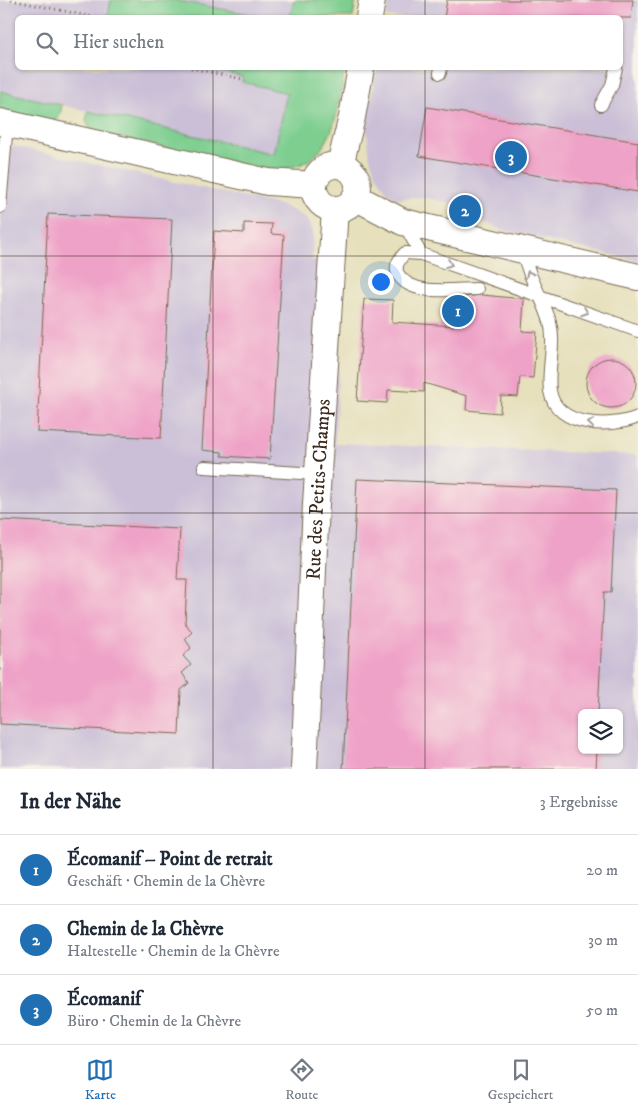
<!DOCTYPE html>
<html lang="de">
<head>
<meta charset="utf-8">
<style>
	:root { --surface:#fff; --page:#f6f6f7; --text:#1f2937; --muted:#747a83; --line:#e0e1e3; --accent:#1f6fb2 }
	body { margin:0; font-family:"IM FELL DW Pica",serif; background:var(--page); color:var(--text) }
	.controls { position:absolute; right:15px; bottom:15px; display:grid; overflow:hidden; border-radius:8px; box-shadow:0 1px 4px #0004 }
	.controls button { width:45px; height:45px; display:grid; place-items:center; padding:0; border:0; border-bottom:1px solid var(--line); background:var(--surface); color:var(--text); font:25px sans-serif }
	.you { position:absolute; left:380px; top:281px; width:18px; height:18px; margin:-12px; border:4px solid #fff; border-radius:50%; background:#1a73e8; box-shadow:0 0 0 8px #1a73e833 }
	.badge { display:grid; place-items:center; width:32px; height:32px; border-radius:50%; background:var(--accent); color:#fff; font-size:16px; font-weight:700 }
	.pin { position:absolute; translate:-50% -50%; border:2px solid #fff; box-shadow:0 1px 5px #0006 }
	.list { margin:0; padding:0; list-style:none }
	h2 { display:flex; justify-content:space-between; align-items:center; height:65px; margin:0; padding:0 20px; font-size:21px }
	h2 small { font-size:16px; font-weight:400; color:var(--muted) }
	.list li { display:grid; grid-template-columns:32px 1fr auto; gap:15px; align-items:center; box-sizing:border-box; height:70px; padding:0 20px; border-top:1px solid var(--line) }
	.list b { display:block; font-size:19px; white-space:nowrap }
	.list p { margin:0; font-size:16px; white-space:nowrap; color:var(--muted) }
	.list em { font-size:16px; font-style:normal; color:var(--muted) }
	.icon { flex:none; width:28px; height:28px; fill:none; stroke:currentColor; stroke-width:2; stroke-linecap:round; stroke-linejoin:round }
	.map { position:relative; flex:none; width:638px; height:769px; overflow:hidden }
	.search { position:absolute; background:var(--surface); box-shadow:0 1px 4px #0004; left:15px; right:15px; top:15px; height:55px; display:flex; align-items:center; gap:12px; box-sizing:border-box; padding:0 18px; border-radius:8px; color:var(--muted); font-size:19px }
	.sheet { height:275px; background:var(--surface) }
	nav { display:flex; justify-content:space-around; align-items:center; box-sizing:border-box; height:70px; border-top:1px solid var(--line); background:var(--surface); font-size:14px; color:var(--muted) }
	nav a { display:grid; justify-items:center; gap:2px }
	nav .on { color:var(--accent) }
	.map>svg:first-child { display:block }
</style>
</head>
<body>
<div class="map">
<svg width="638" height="769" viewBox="0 0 638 769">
	<rect width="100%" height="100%" fill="#f7f3e8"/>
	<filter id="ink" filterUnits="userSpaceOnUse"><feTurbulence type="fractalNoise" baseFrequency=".02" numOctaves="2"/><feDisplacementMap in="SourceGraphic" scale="10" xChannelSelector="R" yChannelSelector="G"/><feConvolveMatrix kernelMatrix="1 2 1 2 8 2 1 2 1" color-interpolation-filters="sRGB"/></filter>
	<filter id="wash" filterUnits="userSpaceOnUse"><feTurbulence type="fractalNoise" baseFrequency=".0096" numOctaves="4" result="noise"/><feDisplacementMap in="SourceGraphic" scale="20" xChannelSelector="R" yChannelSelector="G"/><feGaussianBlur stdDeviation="1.12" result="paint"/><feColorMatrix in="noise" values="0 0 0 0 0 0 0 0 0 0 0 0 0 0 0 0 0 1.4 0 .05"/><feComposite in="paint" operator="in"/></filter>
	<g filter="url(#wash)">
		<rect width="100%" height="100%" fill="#e6e0bc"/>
		<path fill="#cabfd7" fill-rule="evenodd" d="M0 0H305L301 17 18 18V68H292L275 154 0 91Z
			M389 0H638V261L502 230 468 215 469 208 423 197 398 199 387 192 377 176 370 159 366 123 377 68H620V18L386 17Z
			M0 143 284 206 306 218 313 231 312 260 344 263 335 443 638 455V769H0ZM582 713H619V750H582Z"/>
		<path fill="#7dce8f" stroke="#5c7c56" d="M111 0H174L264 17H113L108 16Z
			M294 0H356L353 17H290Z
			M203 68H345C336 122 333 174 262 169L91 131 86 121 88 111 274 154 287 93 242 82 243 77Z
			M0 91 62 105 60 116 53 122 0 110Z"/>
		<g id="blocks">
			<path fill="#efa2c7" d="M447 0H633L631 18H444Z
				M427 107 638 142V192L419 156Z
				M48 214 172 219 161 438 37 432Z
				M244 223 272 224 271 234 284 235 270 459 222 456V452L202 450 214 231 244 233Z
				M482 295 524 299 522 331 537 332 533 378 520 377 518 397 501 396 500 413 466 410 467 396 424 383V392L388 390 387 403 357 401 364 299 393 300 392 322 454 326 455 298Z
				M586 383a25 25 0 1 1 50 0a25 25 0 1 1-50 0Z
				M357 479 616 490 611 592H604L598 713H582V750H597L596 769H343Z
				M0 520 180 529 177 580H187L185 623 192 632 185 639 191 648 183 656 191 665 182 673 189 683 181 690 179 734 0 724Z"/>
		</g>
	</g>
	<g filter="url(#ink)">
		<use href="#blocks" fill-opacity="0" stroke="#776a55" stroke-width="1"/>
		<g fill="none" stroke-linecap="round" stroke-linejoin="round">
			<defs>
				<path id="service" d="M440 73 441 68
					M601 105 612 85 616 68
					M0 207 7 123
					M404 224 421 254 638 331
					M523 251C527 276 543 297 550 322 556 345 547 368 550 391 556 428 612 428 638 417
					M421 254 405 253C399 259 394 266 398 274 411 297 454 289 477 289
					M204 467 318 474"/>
				<g id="minor">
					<path d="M369 18 372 0"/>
					<path d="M0 122 268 182 314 185"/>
					<path d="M340 165 352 117 361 68"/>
					<circle cx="336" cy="187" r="22"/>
					<path d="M355 197 403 222 638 277"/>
					<path id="s1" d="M304 769 316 504 335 209"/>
				</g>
			</defs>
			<use href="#service" stroke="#776a55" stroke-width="14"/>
			<use href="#minor" stroke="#776a55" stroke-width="28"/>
			<path stroke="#776a55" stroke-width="3" stroke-dasharray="1 4" stroke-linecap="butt" d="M11 0 98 18
				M191 68 242 79"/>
			<use href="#service" stroke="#fff" stroke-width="12"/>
			<use href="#minor" stroke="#fff" stroke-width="26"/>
		</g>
		<defs><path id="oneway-chevron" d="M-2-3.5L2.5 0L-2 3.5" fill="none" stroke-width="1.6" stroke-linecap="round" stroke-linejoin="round" transform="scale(1.25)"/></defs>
		<g stroke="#a79f9a">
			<use href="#oneway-chevron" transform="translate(449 264) rotate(20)"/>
			<use href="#oneway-chevron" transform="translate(529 274) rotate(-114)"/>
			<use href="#oneway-chevron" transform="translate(585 312) rotate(20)"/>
			<use href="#oneway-chevron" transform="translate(591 423) rotate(-174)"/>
		</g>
	</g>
	<path fill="none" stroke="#3b2a1e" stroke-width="1" stroke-opacity="0.55" d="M213 0V18M425 0V18M213 68V769M425 68V769M0 256H638M0 513H638"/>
	<g text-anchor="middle" stroke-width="4" stroke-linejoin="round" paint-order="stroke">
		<g font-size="20" fill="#3b2a1e" stroke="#f7f3e8">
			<text dy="7" stroke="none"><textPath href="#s1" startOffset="280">Rue des Petits-Champs</textPath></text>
		</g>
	</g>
</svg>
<div class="controls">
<button><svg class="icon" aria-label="layers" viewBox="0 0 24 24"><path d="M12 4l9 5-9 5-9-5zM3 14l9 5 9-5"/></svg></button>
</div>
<div class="you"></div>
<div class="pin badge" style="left:458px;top:311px">1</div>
<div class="pin badge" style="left:465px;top:211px">2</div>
<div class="pin badge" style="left:511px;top:157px">3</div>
<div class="search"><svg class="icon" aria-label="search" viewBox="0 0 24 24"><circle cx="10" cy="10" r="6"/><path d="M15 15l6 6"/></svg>Hier suchen</div>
</div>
<section class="sheet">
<h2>In der Nähe<small>3 Ergebnisse</small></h2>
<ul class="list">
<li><span class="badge">1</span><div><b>Écomanif – Point de retrait</b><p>Geschäft · Chemin de la Chèvre</p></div><em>20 m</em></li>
<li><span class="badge">2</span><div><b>Chemin de la Chèvre</b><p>Haltestelle · Chemin de la Chèvre</p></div><em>30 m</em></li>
<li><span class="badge">3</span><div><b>Écomanif</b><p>Büro · Chemin de la Chèvre</p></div><em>50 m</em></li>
</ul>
</section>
<nav>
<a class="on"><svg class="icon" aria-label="map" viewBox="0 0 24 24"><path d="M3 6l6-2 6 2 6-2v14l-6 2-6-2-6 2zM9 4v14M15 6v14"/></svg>Karte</a>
<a><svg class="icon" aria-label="directions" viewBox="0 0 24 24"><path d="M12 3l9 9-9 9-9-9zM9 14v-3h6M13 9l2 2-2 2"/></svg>Route</a>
<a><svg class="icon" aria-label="saved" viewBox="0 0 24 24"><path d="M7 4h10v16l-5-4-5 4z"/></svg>Gespeichert</a>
</nav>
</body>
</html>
